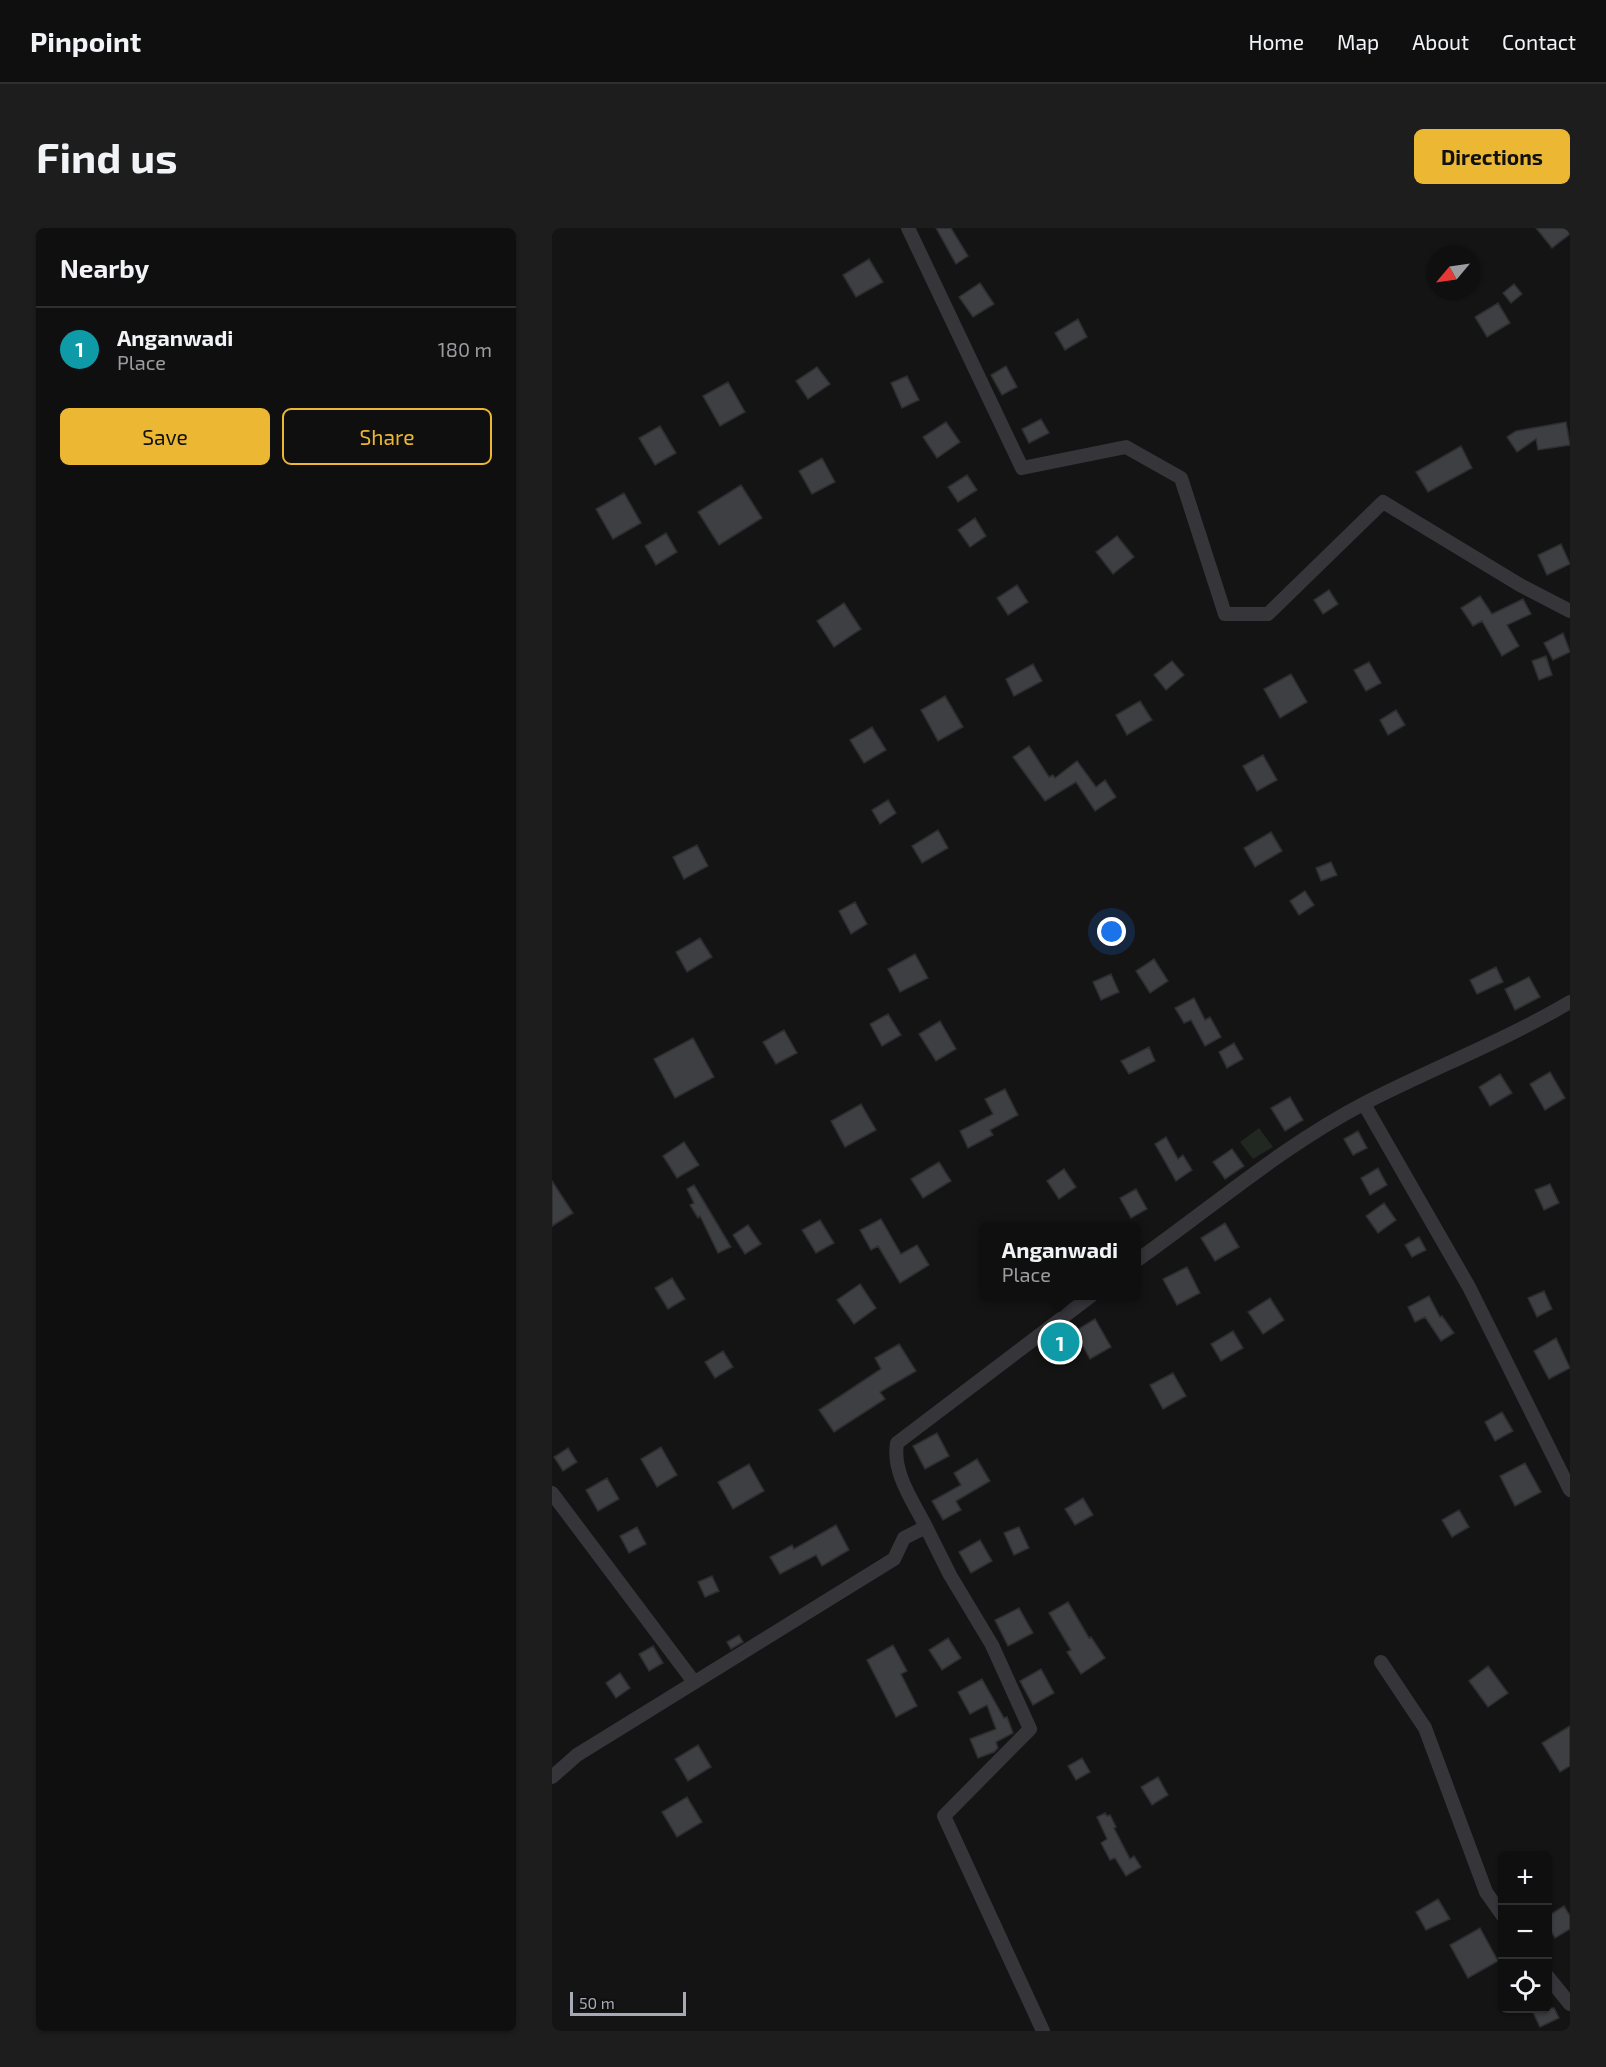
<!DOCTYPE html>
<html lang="en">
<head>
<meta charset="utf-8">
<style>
	:root { --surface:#0f0f10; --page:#1d1d1e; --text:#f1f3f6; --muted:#9b9c9f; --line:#2f2f30; --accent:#ecb834 }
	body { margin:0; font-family:"Exo 2",sans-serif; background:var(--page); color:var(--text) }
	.controls { position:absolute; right:18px; bottom:18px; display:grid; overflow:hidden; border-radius:9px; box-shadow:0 2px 4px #0004 }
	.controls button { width:54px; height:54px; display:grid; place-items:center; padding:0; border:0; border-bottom:2px solid var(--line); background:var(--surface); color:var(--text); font:30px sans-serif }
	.compass { position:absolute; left:874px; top:18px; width:54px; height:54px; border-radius:50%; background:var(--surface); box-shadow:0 2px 4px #0004; rotate:241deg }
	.scale { position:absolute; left:18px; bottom:15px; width:116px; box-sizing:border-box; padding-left:6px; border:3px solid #a6aab5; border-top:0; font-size:16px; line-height:21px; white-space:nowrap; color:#a6aab5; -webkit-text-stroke:4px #0f0f10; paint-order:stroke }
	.you { position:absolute; left:560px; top:704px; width:21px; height:21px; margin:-15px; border:4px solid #fff; border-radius:50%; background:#1a73e8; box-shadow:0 0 0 9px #1a73e833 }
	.badge { display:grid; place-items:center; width:39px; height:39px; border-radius:50%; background:var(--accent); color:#fff; font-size:20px; font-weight:700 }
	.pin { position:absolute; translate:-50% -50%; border:3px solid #fff; box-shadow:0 2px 6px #0006 }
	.popup { position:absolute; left:427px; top:994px; width:162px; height:78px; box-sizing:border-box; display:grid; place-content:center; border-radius:9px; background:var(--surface); filter:drop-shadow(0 2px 4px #0005); font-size:20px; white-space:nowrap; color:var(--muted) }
	.popup b { font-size:22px; color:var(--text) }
	.popup::after { content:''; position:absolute; left:50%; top:100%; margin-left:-12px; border:12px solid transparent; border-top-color:var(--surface) }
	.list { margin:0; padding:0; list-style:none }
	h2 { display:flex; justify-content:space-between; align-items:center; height:78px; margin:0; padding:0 24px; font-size:26px }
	h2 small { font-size:20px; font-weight:400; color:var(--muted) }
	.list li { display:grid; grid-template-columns:39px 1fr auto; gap:18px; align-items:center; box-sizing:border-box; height:84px; padding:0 24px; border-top:2px solid var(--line) }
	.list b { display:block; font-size:22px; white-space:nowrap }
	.list p { margin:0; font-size:20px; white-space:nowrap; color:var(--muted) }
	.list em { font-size:20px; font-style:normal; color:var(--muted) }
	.actions { display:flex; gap:12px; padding:18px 24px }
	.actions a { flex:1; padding:14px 0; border:2px solid var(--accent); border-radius:9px; text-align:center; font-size:21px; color:var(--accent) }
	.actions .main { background:var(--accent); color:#111 }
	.icon { flex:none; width:33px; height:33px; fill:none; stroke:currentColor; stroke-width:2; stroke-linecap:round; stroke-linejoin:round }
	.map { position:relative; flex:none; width:1018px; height:1803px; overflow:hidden; border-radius:9px }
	header { display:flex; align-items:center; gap:36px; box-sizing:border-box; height:84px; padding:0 30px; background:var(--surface); border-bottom:2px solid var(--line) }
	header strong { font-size:28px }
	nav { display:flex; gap:33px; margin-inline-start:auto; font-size:21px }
	.intro { display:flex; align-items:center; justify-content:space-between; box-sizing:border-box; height:144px; padding:0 36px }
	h1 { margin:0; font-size:42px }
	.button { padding:15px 27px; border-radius:9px; background:var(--accent); color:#111; font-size:21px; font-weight:700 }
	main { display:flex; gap:36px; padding:0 36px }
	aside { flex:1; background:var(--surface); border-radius:9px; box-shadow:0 2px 4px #0004 }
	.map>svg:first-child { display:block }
</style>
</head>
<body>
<header>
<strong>Pinpoint</strong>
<nav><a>Home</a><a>Map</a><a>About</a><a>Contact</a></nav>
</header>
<div class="intro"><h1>Find us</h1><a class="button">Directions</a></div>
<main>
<aside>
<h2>Nearby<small></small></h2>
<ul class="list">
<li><span class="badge" style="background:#0f9aa8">1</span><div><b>Anganwadi</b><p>Place</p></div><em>180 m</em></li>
</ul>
<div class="actions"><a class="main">Save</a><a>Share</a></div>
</aside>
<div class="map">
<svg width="1018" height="1803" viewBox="0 0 1018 1803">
	<rect width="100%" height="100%" fill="#141415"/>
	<path fill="#202821" d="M707 900 721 919 701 931 688 914Z"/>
	<path fill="#3e3f42" stroke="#2e2e31" stroke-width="1.5" d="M384 0H399L416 28 404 36Z
		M984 0H1018V6L1000 20Z
		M317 31 331 54 304 69 291 47Z
		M428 55 442 76 421 89 407 69Z
		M962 56 970 66 959 75 951 65Z
		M946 75 958 95 935 109 923 89Z
		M526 91 535 109 513 122 503 105Z
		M454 138 465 159 450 167 439 147Z
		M265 139 278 156 256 171 244 153Z
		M355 148 367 172 350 180 339 155Z
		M176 154 193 184 168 198 151 168Z
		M489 191 497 205 477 215 470 201Z
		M394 194 408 214 385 230 371 209Z
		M1014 194 1018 217 986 222 984 211 965 224 955 209 964 203Z
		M108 198 124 225 103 237 87 210Z
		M909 218 920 240 876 264 864 244Z
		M270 230 283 254 260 266 247 243Z
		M415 247 425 262 406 274 396 259Z
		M189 257 210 290 167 317 146 284Z
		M72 265 89 295 61 311 44 281Z
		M423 290 434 308 418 319 406 302Z
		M114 305 125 324 104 337 93 318Z
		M565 308 582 329 561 346 544 324Z
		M1009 316 1018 336 995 347 986 327Z
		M465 357 476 374 456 387 445 370Z
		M777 362 786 376 771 386 762 372Z
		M928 368 940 386 971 371 979 386 955 397 967 418 950 428 930 393 921 398 909 380Z
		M292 375 309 401 282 419 265 393Z
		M1011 405 1018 424 1001 432 992 415Z
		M994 428 1000 447 987 452 980 433Z
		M620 433 632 447 614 462 602 447Z
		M817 434 829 455 814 463 802 442Z
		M481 436 490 453 462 468 454 451Z
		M739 446 755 474 728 490 712 461Z
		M393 468 411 499 386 513 369 482Z
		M588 473 600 492 575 507 564 487Z
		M844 482 853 497 836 507 828 492Z
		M320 499 334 522 312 535 298 512Z
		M477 518 497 549 501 547 503 550 525 533 544 559 553 552 564 569 543 583 524 554 493 573 461 529Z
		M711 527 725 552 705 563 691 538Z
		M336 572 344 585 328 596 320 582Z
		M386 602 396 620 370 635 360 618Z
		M719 604 730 623 703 639 692 620Z
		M145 617 156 638 132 651 121 629Z
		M779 634 785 647 769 653 764 640Z
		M753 663 762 677 747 687 738 673Z
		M303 674 315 696 299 706 287 683Z
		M148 710 160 729 135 744 124 724Z
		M363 726 376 750 348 764 336 741Z
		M602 731 616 753 598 765 584 743Z
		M944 739 951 754 925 766 918 752Z
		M559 746 567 764 549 772 541 754Z
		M977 749 988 769 963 782 953 761Z
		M642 770 653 792 658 789 669 809 653 818 639 792 632 795 623 780Z
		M336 786 349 807 330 818 318 796Z
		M388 793 404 821 384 833 367 806Z
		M232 802 245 825 224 836 211 814Z
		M141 810 162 849 123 870 102 831Z
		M682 815 691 831 675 840 667 824Z
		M597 819 603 833 577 846 569 833Z
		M998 844 1013 870 993 882 978 856Z
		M948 846 960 865 938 878 927 859Z
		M453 861 466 887 438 902 441 907 416 920 408 903 441 886 433 871Z
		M738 869 751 892 733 903 719 880Z
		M309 876 324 902 293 919 279 893Z
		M806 903 815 920 801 927 792 911Z
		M614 909 626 931 631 927 640 942 624 953 603 916Z
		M132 914 147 937 125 950 111 928Z
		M680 921 692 938 673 951 661 934Z
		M387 934 399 953 371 970 359 951Z
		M826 940 835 957 818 967 809 950Z
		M512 941 524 959 507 971 495 953Z
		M0 953 21 985 0 998Z
		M998 956 1007 975 992 982 983 962Z
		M142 957 179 1019 166 1025 148 988 146 990 138 977 142 975 135 961Z
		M584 961 595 981 579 990 568 970Z
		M832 975 844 992 826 1005 814 988Z
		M329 991 349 1026 365 1017 377 1037 348 1055 326 1018 319 1022 308 1002Z
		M268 992 282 1015 264 1025 250 1002Z
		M673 995 687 1019 663 1033 649 1010Z
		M196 997 209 1016 193 1026 181 1007Z
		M867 1009 874 1022 860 1029 853 1017Z
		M635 1039 648 1065 625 1077 611 1051Z
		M120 1050 133 1071 116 1081 103 1060Z
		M308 1056 324 1080 302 1096 285 1072Z
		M992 1063 1000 1081 985 1089 976 1070Z
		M877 1068 888 1089 890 1088 902 1105 889 1113 873 1089 863 1094 856 1079Z
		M718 1070 732 1092 711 1106 696 1084Z
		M543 1091 559 1119 538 1131 528 1113 500 1126 496 1112 510 1102 515 1108Z
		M681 1103 691 1120 669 1133 659 1116Z
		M1004 1110 1018 1140 997 1151 982 1123Z
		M347 1116 364 1143 328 1164 333 1171 282 1204 267 1182 329 1141 323 1130Z
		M171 1123 181 1139 163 1150 153 1134Z
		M621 1145 634 1168 611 1181 598 1157Z
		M950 1184 961 1203 943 1213 933 1194Z
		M385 1205 397 1228 373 1241 361 1218Z
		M109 1219 125 1247 105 1259 89 1231Z
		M16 1220 25 1234 11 1243 2 1229Z
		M425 1231 438 1253 404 1273 409 1282 391 1292 380 1273 409 1257 402 1245Z
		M973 1235 989 1264 963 1278 948 1248Z
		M197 1236 212 1263 181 1281 166 1254Z
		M55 1250 67 1271 46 1283 34 1262Z
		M531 1270 541 1287 523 1297 513 1281Z
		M907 1282 917 1299 900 1309 890 1292Z
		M284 1297 297 1322 270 1338 264 1327 228 1346 218 1329 240 1317 242 1321Z
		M85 1299 94 1316 77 1325 68 1308Z
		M467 1299 477 1320 462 1327 452 1305Z
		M428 1312 440 1333 419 1345 407 1324Z
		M160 1348 167 1363 153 1369 146 1354Z
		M516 1374 537 1410 539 1409 553 1430 529 1446 515 1424 519 1422 497 1385Z
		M467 1380 481 1405 456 1418 443 1392Z
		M187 1407 191 1414 179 1421 175 1414Z
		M396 1410 409 1430 390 1442 377 1422Z
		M341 1417 355 1443 349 1446 365 1478 344 1489 315 1432Z
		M101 1418 111 1435 97 1443 87 1426Z
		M936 1438 956 1465 936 1479 917 1453Z
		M489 1441 502 1465 481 1477 468 1453Z
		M68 1445 78 1460 64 1470 54 1455Z
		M430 1451 452 1490 455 1489 461 1505 444 1514 446 1520 442 1524 426 1530 418 1511 444 1501 435 1477 418 1486 406 1464Z
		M1018 1498V1538L1008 1544 990 1515Z
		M146 1517 159 1539 136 1553 123 1531Z
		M530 1530 538 1544 524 1552 516 1538Z
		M606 1549 616 1567 600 1577 589 1559Z
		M135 1569 150 1594 125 1609 110 1584Z
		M553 1585 555 1588 558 1587 564 1599 562 1600 578 1631 582 1628 589 1639 574 1648 563 1630 558 1632 549 1615 555 1611 545 1589Z
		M886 1671 898 1691 874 1702 864 1684Z
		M1012 1678 1018 1688V1701L1003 1710 996 1698V1688Z
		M928 1700 946 1733 916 1750 898 1717Z
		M979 1780H1002L1007 1790 988 1799Z"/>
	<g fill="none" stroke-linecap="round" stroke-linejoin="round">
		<path stroke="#35353a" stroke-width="14" d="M356 0 470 240 574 219 629 250 673 386H716L831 274 968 357 1018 383
			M812 876 917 1059 1018 1262
			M584 1033C659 980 732 917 813 875 881 840 952 813 1018 774
			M0 1265 142 1454
			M374 1299 398 1347 440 1417 478 1501 392 1588 491 1803
			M829 1434 873 1500 934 1664 951 1688
			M0 1549 25 1527 342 1331 352 1310 374 1299C361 1273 340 1245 345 1215L539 1068
			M996 1749 1018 1776"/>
	</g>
</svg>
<div class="controls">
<button>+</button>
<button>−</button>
<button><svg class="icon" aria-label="locate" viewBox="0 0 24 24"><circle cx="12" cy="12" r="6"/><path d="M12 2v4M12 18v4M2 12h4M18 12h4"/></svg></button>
</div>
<svg class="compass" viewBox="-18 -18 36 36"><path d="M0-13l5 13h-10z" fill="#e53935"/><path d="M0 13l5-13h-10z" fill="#9b9c9f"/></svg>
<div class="scale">50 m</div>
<div class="you"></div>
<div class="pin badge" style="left:508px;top:1114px;background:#0f9aa8">1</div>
<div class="popup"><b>Anganwadi</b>Place</div>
</div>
</main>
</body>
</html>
